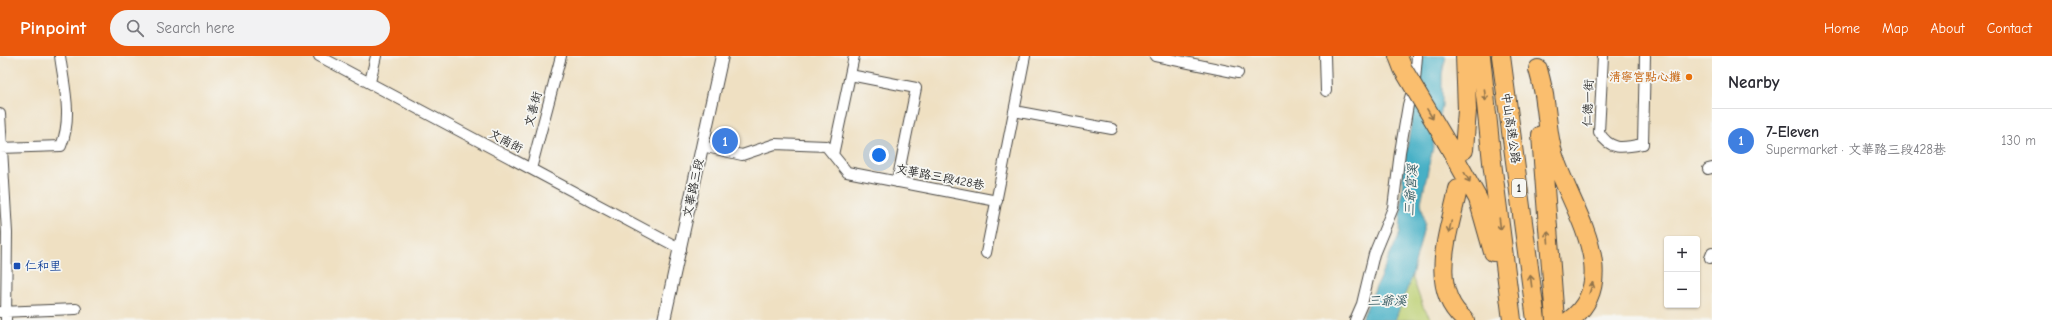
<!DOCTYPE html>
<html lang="en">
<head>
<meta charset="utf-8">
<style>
	:root { --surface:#fff; --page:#f2f2f3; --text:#2b2b33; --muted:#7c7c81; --line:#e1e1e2; --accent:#ea580c }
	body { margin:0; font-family:"Comic Neue","LXGW WenKai TC",sans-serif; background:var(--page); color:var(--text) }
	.controls { position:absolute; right:12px; bottom:12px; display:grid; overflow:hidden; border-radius:4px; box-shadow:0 1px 3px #0004 }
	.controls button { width:36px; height:36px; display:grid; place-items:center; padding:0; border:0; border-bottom:1px solid var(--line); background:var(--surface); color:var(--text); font:20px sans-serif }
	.you { position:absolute; left:879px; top:99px; width:14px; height:14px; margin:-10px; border:3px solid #fff; border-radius:50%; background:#1a73e8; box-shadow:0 0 0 6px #1a73e833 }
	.badge { display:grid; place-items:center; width:26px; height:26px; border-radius:50%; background:var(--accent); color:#fff; font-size:13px; font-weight:700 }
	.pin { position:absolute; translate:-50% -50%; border:2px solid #fff; box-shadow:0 1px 4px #0006 }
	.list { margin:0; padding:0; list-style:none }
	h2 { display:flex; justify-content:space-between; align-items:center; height:52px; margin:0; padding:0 16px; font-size:17px }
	h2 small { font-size:13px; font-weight:400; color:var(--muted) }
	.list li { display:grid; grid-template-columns:26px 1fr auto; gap:12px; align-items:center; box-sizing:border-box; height:64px; padding:0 16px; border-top:1px solid var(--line) }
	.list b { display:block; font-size:15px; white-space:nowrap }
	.list p { margin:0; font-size:13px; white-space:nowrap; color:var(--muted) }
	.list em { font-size:13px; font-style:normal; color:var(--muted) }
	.icon { flex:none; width:22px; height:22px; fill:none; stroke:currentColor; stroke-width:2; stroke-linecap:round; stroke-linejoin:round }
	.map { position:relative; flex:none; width:1712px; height:264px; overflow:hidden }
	header { display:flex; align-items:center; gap:24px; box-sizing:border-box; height:56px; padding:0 20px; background:var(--accent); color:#fff }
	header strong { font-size:19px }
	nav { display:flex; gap:22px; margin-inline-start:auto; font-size:14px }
	.search { width:280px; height:36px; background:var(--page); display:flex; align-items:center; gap:10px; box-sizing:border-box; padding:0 14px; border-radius:22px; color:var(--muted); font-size:15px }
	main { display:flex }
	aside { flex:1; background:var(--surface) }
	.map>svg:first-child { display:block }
</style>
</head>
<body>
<header>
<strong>Pinpoint</strong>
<div class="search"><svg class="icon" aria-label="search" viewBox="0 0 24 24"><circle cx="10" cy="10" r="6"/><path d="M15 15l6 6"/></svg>Search here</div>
<nav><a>Home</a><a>Map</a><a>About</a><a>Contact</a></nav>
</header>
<main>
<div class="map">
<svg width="1712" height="264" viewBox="0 0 1712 264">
	<rect width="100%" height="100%" fill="#f6f6f2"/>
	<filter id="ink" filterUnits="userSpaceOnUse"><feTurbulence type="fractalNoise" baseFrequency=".025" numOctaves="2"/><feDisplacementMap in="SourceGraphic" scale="8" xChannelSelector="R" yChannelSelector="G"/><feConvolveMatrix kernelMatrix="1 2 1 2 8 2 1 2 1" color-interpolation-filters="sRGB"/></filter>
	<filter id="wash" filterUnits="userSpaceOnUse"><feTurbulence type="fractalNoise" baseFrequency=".012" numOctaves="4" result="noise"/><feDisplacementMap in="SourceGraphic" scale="16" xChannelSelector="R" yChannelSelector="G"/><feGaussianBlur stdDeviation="0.9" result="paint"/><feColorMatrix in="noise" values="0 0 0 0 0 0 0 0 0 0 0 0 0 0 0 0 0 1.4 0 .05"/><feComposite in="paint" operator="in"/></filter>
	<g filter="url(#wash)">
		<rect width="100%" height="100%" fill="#efe0c2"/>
		<path fill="#bdd073" stroke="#747e4f" d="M1412 220 1423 251 1432 264H1395Z"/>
		<path fill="#47b0c6" stroke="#396e78" d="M1423 0H1446L1442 18V50L1421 146 1425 167 1412 220 1395 264H1361L1400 177 1403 115Z"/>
	</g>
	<g filter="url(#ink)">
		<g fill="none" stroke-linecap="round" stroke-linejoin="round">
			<defs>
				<path id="minor" d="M319 0 681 193
					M1155 0 1238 17
					M1325 0 1326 35
					M1603 0 1599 76C1610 95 1623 92 1643 88L1645 0
					M850 19 916 32 897 126
					M370 26 376 0
					M1014 55 1112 73
					M0 58 7 177 6 264
					M702 90 742 99 775 88 826 90 847 116 997 145
					M0 92 61 90C73 61 64 30 60 0
					M833 99 854 0
					M531 113 561 0
					M1708 113 1712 112
					M986 197 1025 0
					M1710 202 1712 197
					M0 256 76 253
					M1355 264 1362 248 1374 198 1393 152 1400 96 1408 49 1415 25 1417 0"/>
				<path id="tertiary" d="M664 264 722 0"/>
				<path id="motorway" d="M1398 0 1403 13
					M1481 0 1492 106 1512 264
					M1501 0 1536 264
					M1538 13C1541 24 1544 35 1545 46 1548 64 1548 82 1554 100 1569 149 1625 222 1570 264
					M1541 79 1555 264
					M1447 87 1478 143 1493 196
					M1464 94 1467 54 1465 0
					M1458 133C1450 174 1426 232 1465 264"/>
			</defs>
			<use href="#minor" stroke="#484642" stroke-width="12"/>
			<use href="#tertiary" stroke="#484642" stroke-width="14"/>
			<use href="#motorway" stroke="#484642" stroke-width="20"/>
			<use href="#minor" stroke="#fff" stroke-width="10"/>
			<use href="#tertiary" stroke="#fff" stroke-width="12"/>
			<use href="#motorway" stroke="#fabe6e" stroke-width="18"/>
			<defs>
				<path id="motorway-bridge" d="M1403 13 1447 87"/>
			</defs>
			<use href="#motorway-bridge" stroke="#484642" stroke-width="20" stroke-linecap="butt"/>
			<use href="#motorway-bridge" stroke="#fabe6e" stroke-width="18"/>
		</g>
		<defs><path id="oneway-shaft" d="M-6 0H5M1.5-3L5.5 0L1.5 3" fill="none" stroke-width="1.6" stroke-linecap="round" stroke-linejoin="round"/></defs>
		<g stroke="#92744c">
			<use href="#oneway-shaft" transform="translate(1485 39) rotate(84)"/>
			<use href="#oneway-shaft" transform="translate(1430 58) rotate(59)"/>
			<use href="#oneway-shaft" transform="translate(1467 121) rotate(60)"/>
			<use href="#oneway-shaft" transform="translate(1500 168) rotate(83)"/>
			<use href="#oneway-shaft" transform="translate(1450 171) rotate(102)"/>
			<use href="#oneway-shaft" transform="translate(1548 181) rotate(-95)"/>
			<use href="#oneway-shaft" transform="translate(1531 225) rotate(-97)"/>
			<use href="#oneway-shaft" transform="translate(1591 232) rotate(-72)"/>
		</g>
	</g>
	<circle fill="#e8710a" stroke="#f6f6f2" stroke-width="1.5" cx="1689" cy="21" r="4"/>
	<rect fill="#1a4fb4" stroke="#f6f6f2" stroke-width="1.5" x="13" y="206" width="8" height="8" rx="2"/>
	<g text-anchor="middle" stroke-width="3.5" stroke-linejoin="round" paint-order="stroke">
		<rect fill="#f6f6f2" stroke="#686867" stroke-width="1" x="1512" y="123" width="14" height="18" rx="3"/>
		<g font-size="11" font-weight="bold" fill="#2b2b2b">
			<text x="1519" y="136">1</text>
		</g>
		<g font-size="12" fill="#c56008" stroke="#f6f6f2" text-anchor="end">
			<text x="1681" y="25">清寧宮點心攤</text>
		</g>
		<g font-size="12" fill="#2b2b2b" stroke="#f6f6f2">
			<text transform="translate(1588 47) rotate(-88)" y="4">仁德一街</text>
			<text transform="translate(533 53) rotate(-75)" y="4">文善街</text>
			<text transform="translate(1511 72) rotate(82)" y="4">中山高速公路</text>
			<text transform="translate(506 85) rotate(28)" y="4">文南街</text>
			<text transform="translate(940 121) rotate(11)" y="4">文華路三段428巷</text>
			<text transform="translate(693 132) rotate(-78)" y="4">文華路三段</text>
		</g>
		<g font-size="12" fill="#164399" stroke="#f6f6f2" text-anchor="start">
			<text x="25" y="214">仁和里</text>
		</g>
		<g font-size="13" font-style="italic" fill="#355a61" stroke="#f6f6f2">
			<text transform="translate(1410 134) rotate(-86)" y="5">三爺宮溪</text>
			<text x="1387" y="249">三爺溪</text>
		</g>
	</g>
</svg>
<div class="controls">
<button>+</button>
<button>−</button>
</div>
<div class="you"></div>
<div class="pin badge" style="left:725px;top:85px;background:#3f7fe0">1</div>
</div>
<aside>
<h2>Nearby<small></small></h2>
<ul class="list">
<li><span class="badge" style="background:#3f7fe0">1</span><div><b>7-Eleven</b><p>Supermarket · 文華路三段428巷</p></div><em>130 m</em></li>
</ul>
</aside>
</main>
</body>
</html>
